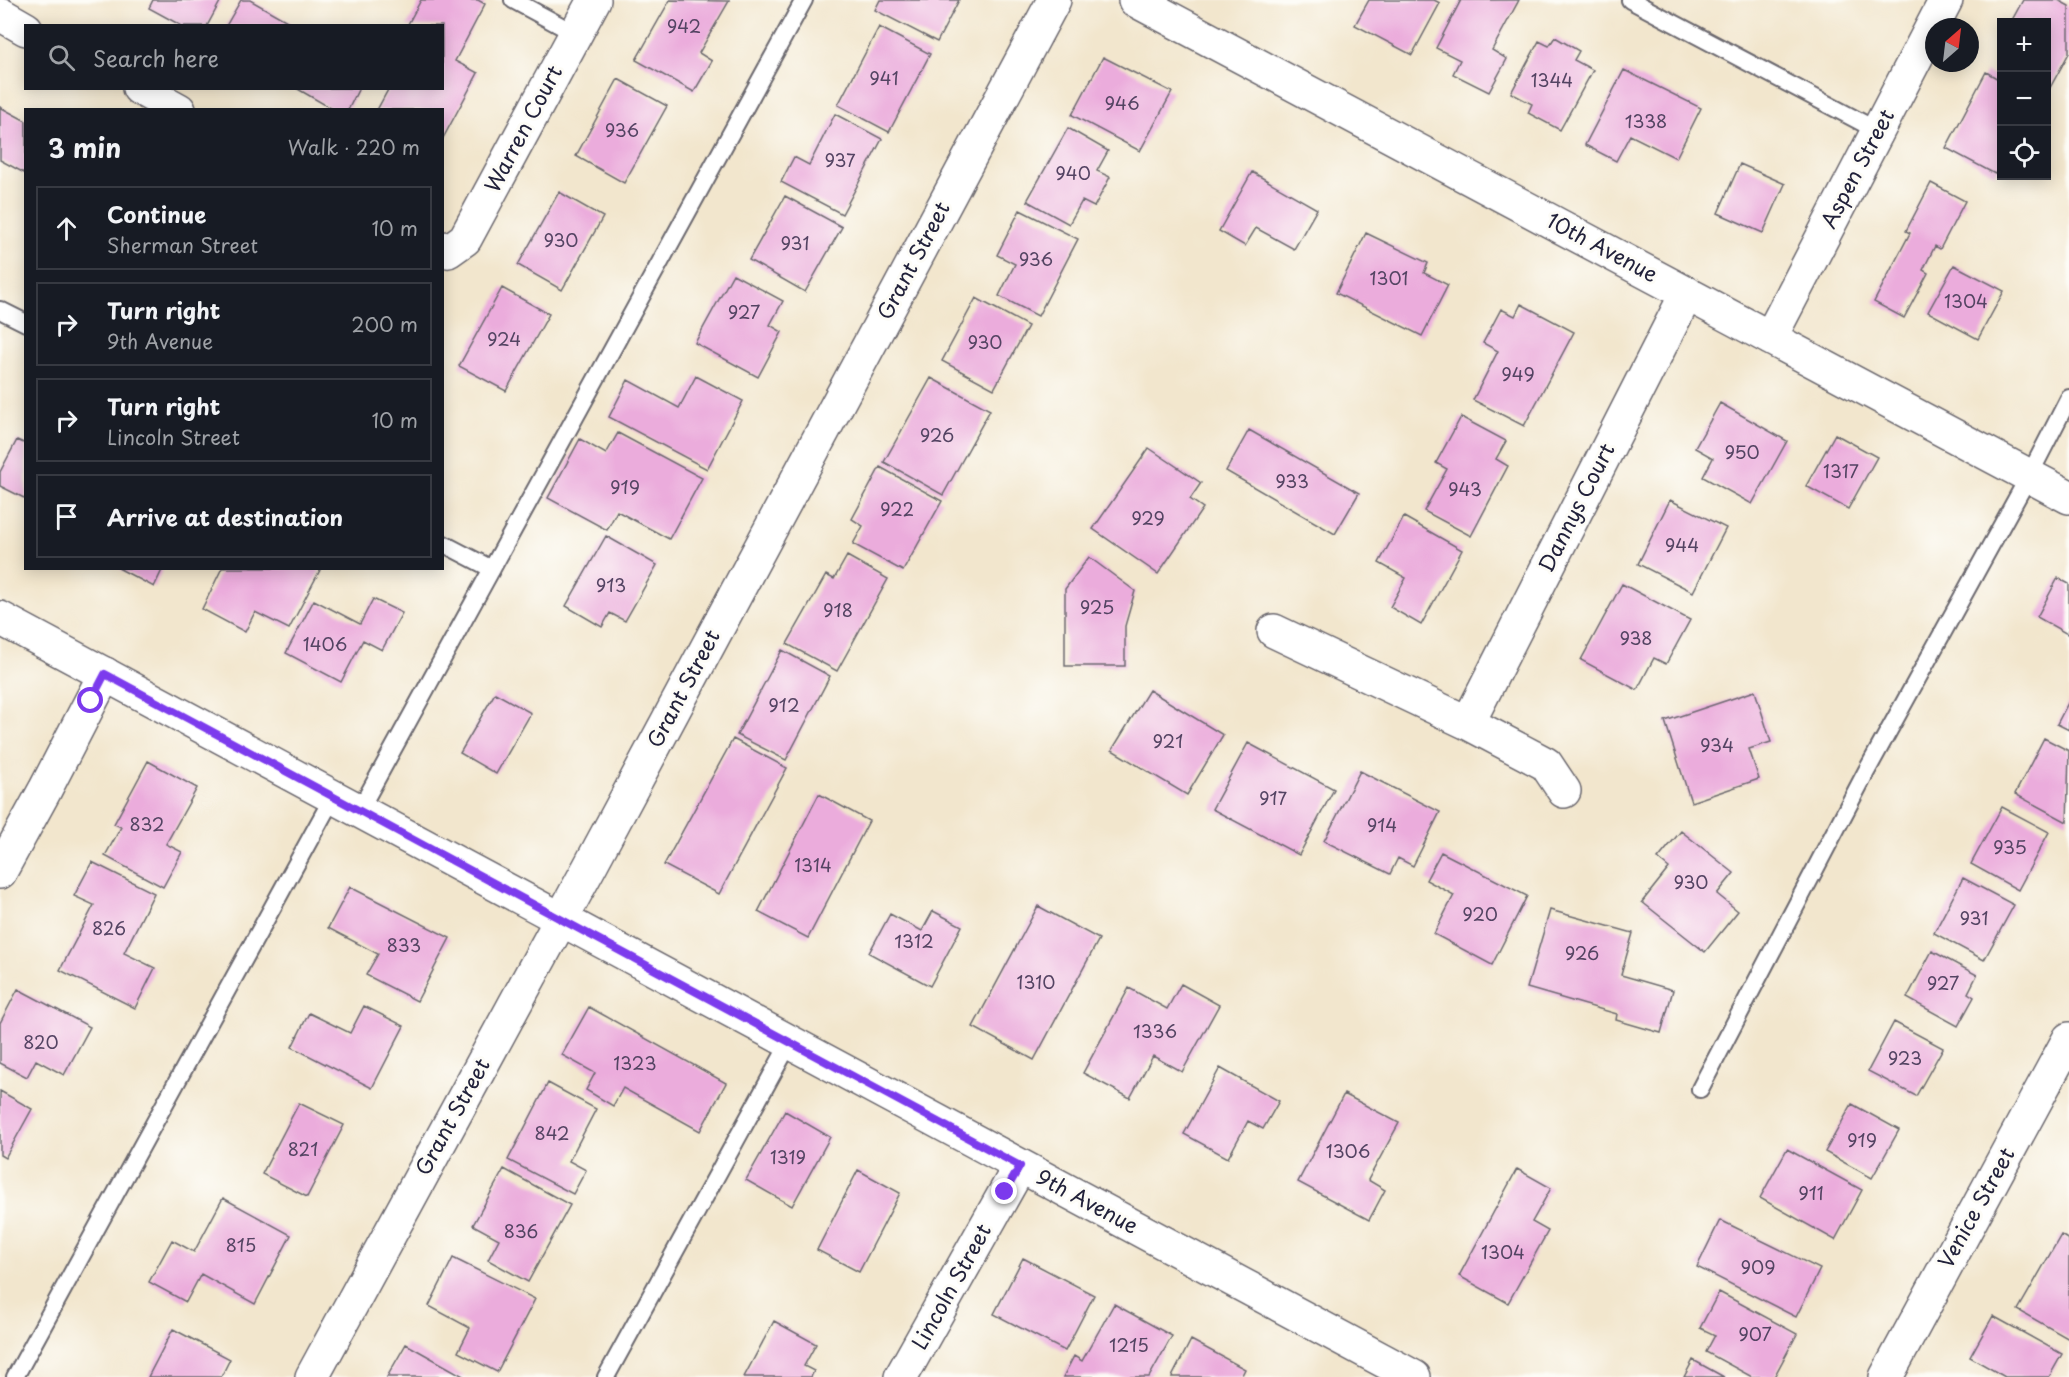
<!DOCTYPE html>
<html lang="en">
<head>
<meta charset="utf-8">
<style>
	:root { --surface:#171b24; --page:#20242c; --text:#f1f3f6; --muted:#9ea1a6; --line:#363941 }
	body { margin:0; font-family:"Playpen Sans",sans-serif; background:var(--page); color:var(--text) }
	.controls { position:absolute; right:18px; top:18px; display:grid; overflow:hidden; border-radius:0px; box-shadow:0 3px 15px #0003 }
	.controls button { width:54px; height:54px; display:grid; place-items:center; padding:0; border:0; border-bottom:2px solid var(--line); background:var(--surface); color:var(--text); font:30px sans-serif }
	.compass { position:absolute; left:1925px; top:18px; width:54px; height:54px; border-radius:50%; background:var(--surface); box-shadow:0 3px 15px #0003; rotate:28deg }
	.stop { position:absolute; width:18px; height:18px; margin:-14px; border:4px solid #7c3aed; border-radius:50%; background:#fff }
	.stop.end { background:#7c3aed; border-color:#fff; box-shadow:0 2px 6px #0008 }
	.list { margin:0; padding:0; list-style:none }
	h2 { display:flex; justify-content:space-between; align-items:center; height:78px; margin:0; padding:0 24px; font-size:26px }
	h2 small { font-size:20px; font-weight:400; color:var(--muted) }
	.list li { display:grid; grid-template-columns:39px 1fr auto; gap:18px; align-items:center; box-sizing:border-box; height:84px; margin:0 12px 12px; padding:0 12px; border:2px solid var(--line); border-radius:0px }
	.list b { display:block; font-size:22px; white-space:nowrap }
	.list p { margin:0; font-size:20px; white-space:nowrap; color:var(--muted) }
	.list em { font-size:20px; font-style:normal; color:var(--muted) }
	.icon { flex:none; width:33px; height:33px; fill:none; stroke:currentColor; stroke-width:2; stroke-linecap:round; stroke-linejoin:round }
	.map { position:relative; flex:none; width:2069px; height:1377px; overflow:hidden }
	.search { position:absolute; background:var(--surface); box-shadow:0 3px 15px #0003; left:24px; top:24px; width:420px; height:66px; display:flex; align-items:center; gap:15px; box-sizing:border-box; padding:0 21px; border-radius:0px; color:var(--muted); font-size:22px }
	.panel { position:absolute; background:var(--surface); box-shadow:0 3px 15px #0003; left:24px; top:108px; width:420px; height:462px; border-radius:0px }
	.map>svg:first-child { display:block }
</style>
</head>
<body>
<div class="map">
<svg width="2069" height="1377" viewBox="0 0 2069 1377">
	<rect width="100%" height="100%" fill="#fdfcf7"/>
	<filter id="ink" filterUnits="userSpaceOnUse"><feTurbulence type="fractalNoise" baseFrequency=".0167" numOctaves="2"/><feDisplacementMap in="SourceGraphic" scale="12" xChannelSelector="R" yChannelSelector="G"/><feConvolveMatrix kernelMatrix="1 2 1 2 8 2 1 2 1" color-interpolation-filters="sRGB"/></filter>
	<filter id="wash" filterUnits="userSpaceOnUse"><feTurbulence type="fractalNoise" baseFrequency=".008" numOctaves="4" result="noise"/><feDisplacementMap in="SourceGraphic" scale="24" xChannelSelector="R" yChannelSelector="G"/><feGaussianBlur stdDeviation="1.35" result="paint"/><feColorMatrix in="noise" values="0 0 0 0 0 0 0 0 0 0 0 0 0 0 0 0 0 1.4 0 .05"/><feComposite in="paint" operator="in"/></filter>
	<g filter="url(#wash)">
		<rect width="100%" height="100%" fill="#f2e6cd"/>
		<g id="blocks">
			<path fill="#ebacdc" d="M153 0H221L207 26H182L149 8Z
				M241 0H250L296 26H226Z
				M421 0H478L485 4 455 61 478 73 442 140V110H377L389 88H442V26H407Z
				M670 0 729 1 699 53 712 61 694 92 636 60Z
				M880 0H959L937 42 875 10Z
				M1369 0H1434L1440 3 1412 55 1355 25Z
				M1461 0H1519L1492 50 1507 59 1489 92 1453 74 1460 60 1436 48Z
				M2023 0H2058L2069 6V53L2046 95V22H2011Z
				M879 27 930 54 889 132 838 105Z
				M1555 37 1579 51 1574 60 1593 70 1560 130 1528 113 1532 104 1511 93 1539 41 1549 46Z
				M1103 57 1172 92 1140 151 1072 115Z
				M1624 70 1701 108 1676 158 1630 135 1616 161 1585 145Z
				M1986 72 2002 81V164L1995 174 1946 148Z
				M618 79 667 106 624 183 576 156Z
				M296 88H359L348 110H334Z
				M0 107 26 121V174L0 160Z
				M835 114 882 139 842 214 781 182 794 157 809 165Z
				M1068 128 1108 151 1097 171 1110 177 1094 207 1082 201 1069 224 1027 201Z
				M1740 164 1785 184 1763 233 1718 213Z
				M1252 172 1317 209 1294 249 1256 228 1245 246 1219 231Z
				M1931 183 1965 201 1940 249 1935 246 1923 270 1928 273 1904 318 1874 302 1910 233 1906 231Z
				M559 192 603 217 562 290 518 265Z
				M785 196 842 227 805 292 749 260Z
				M1020 210 1078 239 1038 316 999 296 1015 264 997 255Z
				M1366 233 1428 263 1424 273 1448 285 1422 336 1336 293Z
				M1954 265 2004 291 1978 339 1928 312Z
				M733 274 783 301 770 325 782 332 758 377 695 343Z
				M502 288 549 314 506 391 459 366Z
				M976 298 1028 326 994 389 942 361Z
				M1521 304 1574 332 1524 426 1473 400 1498 351 1483 343 1501 309 1515 316Z
				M696 376 743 401 707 469 609 417 628 380 679 408Z
				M931 378 990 410 943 495 884 462Z
				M1720 403 1787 441 1752 504 1703 477 1713 458 1695 448Z
				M1461 417 1506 441 1496 459 1508 466 1471 536 1424 511 1447 469 1436 463Z
				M1249 430 1359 493 1335 534 1226 471Z
				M618 433 702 478 669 539 617 511 607 530 548 498 580 439 606 454Z
				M1835 434 1877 457 1848 509 1806 486Z
				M17 440 26 444V499L0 486V472Z
				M1149 448 1201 483 1190 499 1203 508 1158 574 1093 529Z
				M880 467 942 501 903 571 853 544 863 526 852 519Z
				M1670 500 1726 528 1693 592 1638 564Z
				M1404 517 1462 550 1421 625 1390 607 1406 578 1379 563Z
				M606 536 657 565 625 621 610 613 602 627 566 606Z
				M847 556 888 579 837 671 787 644 826 575 834 579Z
				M1089 557 1135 591 1125 626V666H1065V589Z
				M118 568H163L154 587Z
				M222 568H317L320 570 289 629 255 612 245 632 202 609Z
				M2058 578 2069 584V635L2037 617Z
				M1622 584 1690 620 1666 664 1654 658 1637 690 1581 660Z
				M373 599 402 613 382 650 363 640 341 682 286 653 314 600 360 624Z
				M782 650 830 676 786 760 737 735Z
				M1149 690 1223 735 1187 795 1112 750Z
				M1755 691 1771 742 1749 749 1759 779 1691 802 1665 721Z
				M495 693 531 713 496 774 460 753Z
				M2069 701V730L2057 724Z
				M2044 738 2069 751 2067 822 2015 794Z
				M733 739 787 768 719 894 664 865Z
				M1248 743 1334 789 1299 855 1212 809Z
				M148 761 197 788 166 844 182 852 163 887 105 856 121 827 114 824Z
				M1360 771 1440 812 1413 866 1398 858 1390 874 1324 841Z
				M819 794 869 821 808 938 758 912Z
				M2002 807 2049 832 2018 890 1971 864Z
				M1681 831 1734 873 1717 894 1738 911 1705 952 1642 902 1669 868 1658 859Z
				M1441 852 1527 896 1492 965 1434 934 1454 895 1426 880Z
				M92 862 154 893 124 953 155 968 135 1008 60 970 94 905 74 896Z
				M1963 878 2014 905 1984 960 1934 933Z
				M350 887 450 938 417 1001 366 975 378 954 328 928Z
				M1038 906 1099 939 1034 1060 973 1027Z
				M1550 910 1633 933 1621 975 1673 990 1661 1033 1616 1020 1617 1014 1527 988Z
				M933 911 962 926 930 986 869 953 890 914 922 931Z
				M1932 951 1977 975 1968 993 1974 997 1958 1026 1907 998Z
				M1181 984 1219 1005 1182 1072 1153 1056 1130 1098 1083 1073 1129 988 1167 1009Z
				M18 989 90 1027 64 1075 36 1060 27 1077 0 1063V1023Z
				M364 1006 404 1026 372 1088 292 1047 309 1013 350 1033Z
				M589 1007 726 1083 700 1131 623 1088 613 1106 586 1090 595 1073 562 1055Z
				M1894 1022 1943 1048 1916 1096 1868 1071Z
				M1220 1068 1279 1101 1263 1129 1248 1121 1228 1158 1184 1134Z
				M548 1083 596 1109 569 1161 586 1170 573 1194 508 1160Z
				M0 1091 32 1109 5 1158 0 1155Z
				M1344 1094 1399 1123 1368 1180 1385 1190 1369 1220 1298 1182Z
				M299 1103 344 1125 307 1197 262 1174Z
				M1852 1104 1899 1130 1872 1178 1825 1152Z
				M785 1111 830 1137 792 1206 746 1180Z
				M1787 1149 1862 1190 1835 1240 1760 1198Z
				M504 1169 570 1205 528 1282 488 1260 499 1239 473 1225Z
				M1517 1169 1551 1188 1532 1222 1548 1231 1508 1303 1459 1276Z
				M858 1170 900 1193 859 1272 817 1250Z
				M223 1198 291 1235 255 1304 201 1274 186 1302 149 1282 172 1240 194 1252Z
				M1720 1220 1820 1269 1796 1317 1697 1267Z
				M2061 1235 2069 1240V1339L2018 1310Z
				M453 1258 535 1299 497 1372 458 1352 470 1328 429 1306Z
				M1023 1258 1094 1295 1065 1351 994 1314Z
				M1719 1292 1797 1334 1774 1377H1752L1706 1352 1715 1335 1700 1328Z
				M1114 1304 1172 1336 1149 1377H1063L1074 1356 1082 1361Z
				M1993 1316 2062 1354 2049 1377H2005L1970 1357Z
				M774 1321 816 1344 804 1366 814 1371 811 1377H744Z
				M173 1329 230 1359 221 1377H148Z
				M1191 1340 1245 1369 1241 1377H1172Z
				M406 1344 465 1377H387Z
				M1693 1360 1724 1377H1684Z"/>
		</g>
	</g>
	<g filter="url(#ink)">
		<use href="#blocks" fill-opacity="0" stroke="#6b676e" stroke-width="1.5"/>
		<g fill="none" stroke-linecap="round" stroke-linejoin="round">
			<defs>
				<path id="lane" d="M513 0 576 34
					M1630 0 1878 131
					M0 310 26 323
					M442 543 492 569
					M359 811 804 0
					M1700 1089 1866 772 2029 476 2069 398
					M15 1377 333 797
					M606 1377 790 1042"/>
				<path id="street" d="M1135 0 2069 497
					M0 14 26 29
					M139 88 179 110
					M442 248 448 251 465 239 594 0
					M1770 338 1946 0
					M1274 631 1468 723
					M1564 791 1546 764 1468 723 1687 293
					M0 872 45 790 105 674
					M312 1377 589 868 1054 0
					M901 1377 1020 1166
					M1886 1377 2069 1039"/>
				<path id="secondary" d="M0 618 1414 1377"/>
			</defs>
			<use href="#lane" stroke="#6b676e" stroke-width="20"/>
			<use href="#street" stroke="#6b676e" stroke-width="36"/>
			<use href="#secondary" stroke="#6b676e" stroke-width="36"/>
			<use href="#lane" stroke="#fff" stroke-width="16"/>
			<use href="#street" stroke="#fff" stroke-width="33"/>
			<use href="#secondary" stroke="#fff" stroke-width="33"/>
		</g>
	</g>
	<g fill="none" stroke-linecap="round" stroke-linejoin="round" filter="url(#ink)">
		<path stroke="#7c3aed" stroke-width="8" d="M91 701 105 674 1020 1166 1005 1192"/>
	</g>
	<g text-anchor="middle" stroke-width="6" stroke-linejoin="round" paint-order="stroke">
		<g font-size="18" fill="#544463">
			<text x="684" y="33">942</text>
			<text x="884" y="85">941</text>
			<text x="1552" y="87">1344</text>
			<text x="1122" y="110">946</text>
			<text x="1646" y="128">1338</text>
			<text x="622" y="137">936</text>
			<text x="840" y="167">937</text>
			<text x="1073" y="180">940</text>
			<text x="561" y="247">930</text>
			<text x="795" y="250">931</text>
			<text x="1036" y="266">936</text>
			<text x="1389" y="285">1301</text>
			<text x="1966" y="308">1304</text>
			<text x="744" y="319">927</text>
			<text x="504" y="346">924</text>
			<text x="985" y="349">930</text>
			<text x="1518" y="381">949</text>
			<text x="937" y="442">926</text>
			<text x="1742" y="459">950</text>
			<text x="1841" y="478">1317</text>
			<text x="1292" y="488">933</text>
			<text x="625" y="494">919</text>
			<text x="1465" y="496">943</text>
			<text x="897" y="516">922</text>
			<text x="1148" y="525">929</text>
			<text x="1682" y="552">944</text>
			<text x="611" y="592">913</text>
			<text x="1097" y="614">925</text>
			<text x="838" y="617">918</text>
			<text x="1636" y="645">938</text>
			<text x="325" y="651">1406</text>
			<text x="784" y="712">912</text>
			<text x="1168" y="748">921</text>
			<text x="1717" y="752">934</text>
			<text x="1273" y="805">917</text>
			<text x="147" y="831">832</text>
			<text x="1382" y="832">914</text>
			<text x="2010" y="854">935</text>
			<text x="813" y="872">1314</text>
			<text x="1691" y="889">930</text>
			<text x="1480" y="921">920</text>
			<text x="1974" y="925">931</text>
			<text x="109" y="935">826</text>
			<text x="914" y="948">1312</text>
			<text x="404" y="952">833</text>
			<text x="1582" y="960">926</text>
			<text x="1036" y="989">1310</text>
			<text x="1943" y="990">927</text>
			<text x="1155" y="1038">1336</text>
			<text x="41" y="1049">820</text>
			<text x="1905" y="1065">923</text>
			<text x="635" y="1070">1323</text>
			<text x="552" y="1140">842</text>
			<text x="1862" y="1147">919</text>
			<text x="303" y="1156">821</text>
			<text x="1348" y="1158">1306</text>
			<text x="788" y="1164">1319</text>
			<text x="1811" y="1200">911</text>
			<text x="521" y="1238">836</text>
			<text x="241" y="1252">815</text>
			<text x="1503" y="1259">1304</text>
			<text x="1758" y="1274">909</text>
			<text x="1755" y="1341">907</text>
			<text x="1129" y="1352">1215</text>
		</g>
		<g font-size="21" fill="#22223b" stroke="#fdfcf7">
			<text transform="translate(524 129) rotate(-62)" y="7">Warren Court</text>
			<text transform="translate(1858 169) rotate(-62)" y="7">Aspen Street</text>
			<text transform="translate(1602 248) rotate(28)" y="7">10th Avenue</text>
			<text transform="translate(914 261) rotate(-62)" y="7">Grant Street</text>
			<text transform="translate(1577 508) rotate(-63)" y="7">Dannys Court</text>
			<text transform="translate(684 689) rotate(-62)" y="7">Grant Street</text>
			<text transform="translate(453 1117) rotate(-61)" y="7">Grant Street</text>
			<text transform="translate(1087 1202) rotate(28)" y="7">9th Avenue</text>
			<text transform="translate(1977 1208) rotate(-61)" y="7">Venice Street</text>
			<text transform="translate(952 1287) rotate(-61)" y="7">Lincoln Street</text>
		</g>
	</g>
</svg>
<div class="controls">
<button>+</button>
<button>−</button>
<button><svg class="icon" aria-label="locate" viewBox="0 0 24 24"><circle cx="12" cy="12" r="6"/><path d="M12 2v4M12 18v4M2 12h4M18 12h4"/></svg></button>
</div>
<svg class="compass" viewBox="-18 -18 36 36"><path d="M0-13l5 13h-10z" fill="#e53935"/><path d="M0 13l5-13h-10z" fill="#9ea1a6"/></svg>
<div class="stop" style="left:91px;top:701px"></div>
<div class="stop end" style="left:1005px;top:1192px"></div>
<div class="search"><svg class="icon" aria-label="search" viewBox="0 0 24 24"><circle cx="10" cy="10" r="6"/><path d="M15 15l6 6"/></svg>Search here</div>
<section class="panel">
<h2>3 min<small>Walk · 220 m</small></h2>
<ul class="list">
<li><svg class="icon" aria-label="ahead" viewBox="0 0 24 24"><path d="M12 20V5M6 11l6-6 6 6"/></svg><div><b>Continue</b><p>Sherman Street</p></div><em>10 m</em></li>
<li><svg class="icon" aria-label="right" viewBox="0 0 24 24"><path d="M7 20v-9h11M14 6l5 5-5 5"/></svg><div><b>Turn right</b><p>9th Avenue</p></div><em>200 m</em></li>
<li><svg class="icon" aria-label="right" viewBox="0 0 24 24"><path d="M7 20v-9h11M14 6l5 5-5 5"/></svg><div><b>Turn right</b><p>Lincoln Street</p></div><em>10 m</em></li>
<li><svg class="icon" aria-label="arrive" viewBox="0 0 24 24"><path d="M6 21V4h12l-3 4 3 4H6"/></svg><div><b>Arrive at destination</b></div></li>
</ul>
</section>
</div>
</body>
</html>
